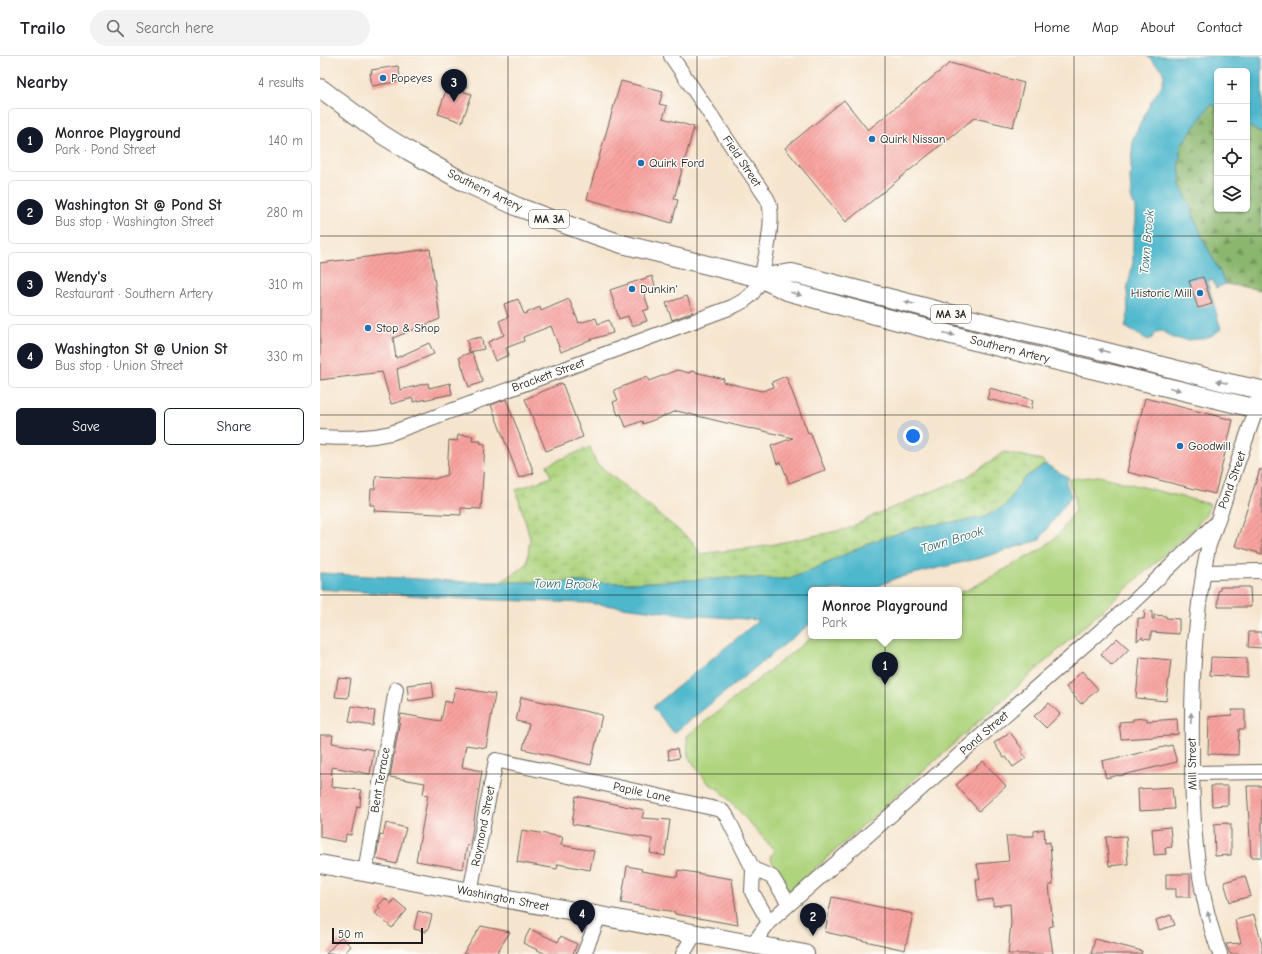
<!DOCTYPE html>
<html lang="en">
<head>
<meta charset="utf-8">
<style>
	:root { --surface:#fff; --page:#f2f2f2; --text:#202124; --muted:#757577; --line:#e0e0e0; --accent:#111827 }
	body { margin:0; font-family:"Comic Neue",sans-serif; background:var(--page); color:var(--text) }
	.controls { position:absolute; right:12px; top:12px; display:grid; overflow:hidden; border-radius:6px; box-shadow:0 1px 3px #0004 }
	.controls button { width:36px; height:36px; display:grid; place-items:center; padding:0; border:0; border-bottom:1px solid var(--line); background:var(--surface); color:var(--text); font:20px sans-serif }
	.scale { position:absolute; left:12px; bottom:10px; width:91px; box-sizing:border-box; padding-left:4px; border:2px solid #1c1c1c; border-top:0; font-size:11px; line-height:14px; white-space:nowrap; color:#1c1c1c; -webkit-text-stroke:3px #fdfcf7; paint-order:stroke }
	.you { position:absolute; left:593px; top:380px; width:14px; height:14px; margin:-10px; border:3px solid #fff; border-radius:50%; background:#1a73e8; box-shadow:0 0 0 6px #1a73e833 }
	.badge { display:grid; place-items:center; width:26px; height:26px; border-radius:50%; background:var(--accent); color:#fff; font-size:13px; font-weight:700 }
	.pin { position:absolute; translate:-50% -33px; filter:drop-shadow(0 1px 2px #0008) }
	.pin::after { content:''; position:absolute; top:21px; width:14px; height:12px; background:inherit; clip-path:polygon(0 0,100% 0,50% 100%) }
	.popup { position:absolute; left:488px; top:531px; width:154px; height:52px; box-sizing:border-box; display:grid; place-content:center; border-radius:6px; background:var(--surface); filter:drop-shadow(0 1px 3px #0005); font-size:13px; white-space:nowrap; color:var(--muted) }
	.popup b { font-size:15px; color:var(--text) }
	.popup::after { content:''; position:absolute; left:50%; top:100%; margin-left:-8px; border:8px solid transparent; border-top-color:var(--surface) }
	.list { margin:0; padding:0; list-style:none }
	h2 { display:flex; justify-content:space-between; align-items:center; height:52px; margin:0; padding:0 16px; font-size:17px }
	h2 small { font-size:13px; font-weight:400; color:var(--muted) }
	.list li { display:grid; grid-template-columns:26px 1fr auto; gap:12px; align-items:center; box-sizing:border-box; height:64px; margin:0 8px 8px; padding:0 8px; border:1px solid var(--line); border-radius:6px }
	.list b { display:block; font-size:15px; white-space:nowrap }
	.list p { margin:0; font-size:13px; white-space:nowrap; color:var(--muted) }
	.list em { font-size:13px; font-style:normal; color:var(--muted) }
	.actions { display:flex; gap:8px; padding:12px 16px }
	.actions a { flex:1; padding:9px 0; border:1px solid var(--accent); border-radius:6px; text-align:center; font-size:14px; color:var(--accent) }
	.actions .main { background:var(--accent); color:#fff }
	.icon { flex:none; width:22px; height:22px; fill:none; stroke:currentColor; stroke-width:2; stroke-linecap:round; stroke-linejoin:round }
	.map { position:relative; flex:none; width:942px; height:898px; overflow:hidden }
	header { display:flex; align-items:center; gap:24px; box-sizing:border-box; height:56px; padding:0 20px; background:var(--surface); border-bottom:1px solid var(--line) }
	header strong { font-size:19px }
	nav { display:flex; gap:22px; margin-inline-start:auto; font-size:14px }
	.search { width:280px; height:36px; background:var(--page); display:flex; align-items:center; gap:10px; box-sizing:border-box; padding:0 14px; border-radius:22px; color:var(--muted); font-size:15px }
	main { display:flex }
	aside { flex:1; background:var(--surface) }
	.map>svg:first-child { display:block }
</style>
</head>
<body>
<header>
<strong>Trailo</strong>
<div class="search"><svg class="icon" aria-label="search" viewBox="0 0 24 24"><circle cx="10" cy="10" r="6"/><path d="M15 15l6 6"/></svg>Search here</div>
<nav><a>Home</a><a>Map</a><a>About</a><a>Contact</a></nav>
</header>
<main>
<aside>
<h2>Nearby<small>4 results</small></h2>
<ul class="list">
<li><span class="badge">1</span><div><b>Monroe Playground</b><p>Park · Pond Street</p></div><em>140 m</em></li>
<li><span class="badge">2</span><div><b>Washington St @ Pond St</b><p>Bus stop · Washington Street</p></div><em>280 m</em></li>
<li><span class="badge">3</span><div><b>Wendy's</b><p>Restaurant · Southern Artery</p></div><em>310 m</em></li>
<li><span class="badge">4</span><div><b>Washington St @ Union St</b><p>Bus stop · Union Street</p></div><em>330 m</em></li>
</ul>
<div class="actions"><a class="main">Save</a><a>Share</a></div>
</aside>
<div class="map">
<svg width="942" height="898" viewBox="0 0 942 898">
	<defs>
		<pattern id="forest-firs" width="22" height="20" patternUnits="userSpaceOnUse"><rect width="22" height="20" fill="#8ab66d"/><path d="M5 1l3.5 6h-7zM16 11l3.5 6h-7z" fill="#709359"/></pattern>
		<pattern id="wetland-marsh" width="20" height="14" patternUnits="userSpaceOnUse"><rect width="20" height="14" fill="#aed47e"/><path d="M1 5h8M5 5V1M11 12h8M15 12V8" fill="none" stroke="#95b56c"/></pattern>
		<pattern id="building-hatch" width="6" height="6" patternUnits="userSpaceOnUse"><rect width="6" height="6" fill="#f8a29f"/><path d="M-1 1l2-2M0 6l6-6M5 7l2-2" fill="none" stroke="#d48b88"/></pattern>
	</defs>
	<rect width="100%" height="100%" fill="#fdfcf7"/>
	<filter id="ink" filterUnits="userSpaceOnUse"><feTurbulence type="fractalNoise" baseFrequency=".025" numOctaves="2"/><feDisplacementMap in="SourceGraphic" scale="8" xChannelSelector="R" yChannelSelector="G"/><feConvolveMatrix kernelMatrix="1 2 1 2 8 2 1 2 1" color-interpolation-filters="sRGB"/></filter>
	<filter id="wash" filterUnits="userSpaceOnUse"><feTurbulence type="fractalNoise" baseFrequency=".012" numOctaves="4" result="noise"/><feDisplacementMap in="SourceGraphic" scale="16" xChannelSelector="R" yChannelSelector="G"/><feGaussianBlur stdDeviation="0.9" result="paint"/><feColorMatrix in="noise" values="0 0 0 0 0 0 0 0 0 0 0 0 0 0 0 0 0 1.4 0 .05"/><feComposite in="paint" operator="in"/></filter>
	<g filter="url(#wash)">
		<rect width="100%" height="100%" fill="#f6e5ce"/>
		<path fill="#aed47e" stroke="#65784d" d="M779 420 890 448 886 459 875 471 470 835 463 830 450 800 455 795 401 735 388 727 368 701 367 680 493 580H639V536L647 534 722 493 741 476 755 454V442L749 426 751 423Z"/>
		<path fill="url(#forest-firs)" stroke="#536944" d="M891 48 897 51V153H927V69L942 78V234L906 228 883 183 861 129 859 108 861 89Z"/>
		<path fill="url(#wetland-marsh)" stroke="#65784d" d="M270 391 276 407 373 486 380 498 440 491 527 473 557 458 645 422 685 396 722 404 725 408 703 423 685 450 662 462 598 471 552 486 503 509 469 523 413 522 312 527 256 526H181L207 508 210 482 196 434 231 421 227 409Z"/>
		<path fill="#4eb7cc" stroke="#356a74" d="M827 0H942V78L927 69V15H897V51L891 48 861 89 859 108 861 129 883 183 906 228 896 232 892 223 887 226 901 273 893 279 883 283 866 284 853 282 842 275 836 276 832 282 828 284 805 271 808 259 807 234 813 206V180L815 164V152L811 141 810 121 813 82 831 46 842 29 844 20 842 14Z
			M725 408 749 422 746 426 751 440 719 484 661 502 576 522 550 534H491V567L354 677 333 651 439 564 369 559 268 547 148 543 0 533V517L148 526H256L312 527 413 522 469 523 503 509 551 486 598 471 662 462 685 450 703 423Z"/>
		<g id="blocks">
			<path fill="url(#building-hatch)" d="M630 7 704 27 693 71 654 62 526 166 465 92 524 44 548 74Z
				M78 10 81 25 52 30 50 17H52L51 14Z
				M130 22 147 29 144 36 152 38 142 66 118 58Z
				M301 25 343 36 339 48 347 50 343 62 374 71 354 143 358 144 352 167 267 143Z
				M110 193 120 263 73 282 76 302 109 287 114 298 77 313 80 334 108 327 109 332 130 327 132 338 93 346V342L71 348 62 316 0 324V207Z
				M332 220 336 233 324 237 329 253 323 255 327 265 312 270 308 260 299 263 290 234Z
				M883 221 892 248 878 252 869 225Z
				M367 240 373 256 352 264 346 247Z
				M198 243 204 258 220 251 221 255 249 243 259 267 276 262 278 268 289 264 293 277 272 283 241 296 231 270 203 281 204 285 186 292 189 299 175 305 168 286 184 279 179 265 188 261 184 248Z
				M161 281 164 293 149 296 147 284Z
				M152 296 163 326 149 331 139 301Z
				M357 314 370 317 371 315 404 323 403 326 442 335 454 331 452 326 466 320 488 377 490 376 505 414 469 427 461 406 457 408 451 390 473 382 431 372V373L357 355 323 368 322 365 306 371 301 358 298 359 293 346 298 344 294 334 327 321 329 325Z
				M242 327 263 381 226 395 205 343Z
				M670 332 713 344 711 353 667 343Z
				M825 342 913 364 895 438 807 416Z
				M186 343 214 417 199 422 171 349Z
				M138 379 153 380 152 385H161L160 387 165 388 161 453 141 452V459L54 455 55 449H50L51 433H55L56 420 114 423 127 419 129 384 137 385Z
				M940 413 942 414V498L915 490Z
				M900 531H930L931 551H898V535L900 534Z
				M825 554 832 555V563H834V559L846 560V562L859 563V578L831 576V583L822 582V580L817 585 818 562 824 563Z
				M929 576H942V592L928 591Z
				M797 582 809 593 792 610 781 598Z
				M820 601 851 604 846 645 816 642Z
				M891 601 927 602V621L890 619Z
				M762 615 778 633 761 648 746 631Z
				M18 622 31 623 28 642 15 641Z
				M112 626 114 641 89 645 87 629Z
				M135 631 175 638 166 692 146 689 142 711 162 715 150 789H147L143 813 96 805 108 739 103 738 105 727 70 721 81 658 121 665 125 645 132 647Z
				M201 641 282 659 271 709 203 693 209 668 196 665Z
				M729 647 740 658 726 672 714 660Z
				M32 650 50 653 49 654 55 655 53 670 29 666Z
				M912 654H925V673H919L918 699 888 698 889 661 912 659Z
				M827 662V665L857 663 858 678 850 679V680L801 683 799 666 813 665V663Z
				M690 676 703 694 701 695 706 702 693 711 686 701 684 702 674 687Z
				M0 679H13L12 687 54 694 50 718 12 711 11 731 41 734 40 751 37 750 31 779 26 778 25 786 0 781Z
				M852 689 857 706 799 720V719L786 722 782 705 795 702V703Z
				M357 693 359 702 349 704 348 694Z
				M663 705 686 730 659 755 636 729Z
				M891 730H908V749L892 750Z
				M927 730H942V801H931Z
				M852 731 854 753 819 755 818 733Z
				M256 740 324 754 322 762 350 764 345 800 330 797 332 783 252 768Z
				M66 767 86 772 76 808 56 803 60 778 63 779Z
				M908 767V768H911V799L895 800 894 768Z
				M850 771 852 791 845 792 846 798 834 799 832 773Z
				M724 773 725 787 730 786 733 829H729L733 870 729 871 733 898H688L691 867 690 848 673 850V843L658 845 656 823H660L657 808 689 805 686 780H714V775Z
				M202 774 243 781 241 789 274 795 270 814 238 808 237 813 197 806Z
				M806 780 808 808 789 810 786 781Z
				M307 810 322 813 321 815 357 821 358 814 412 823 418 869 355 858V856L301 847Z
				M846 818H870V841H856V833H846Z
				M925 820 931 840 910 846 904 826Z
				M512 841 593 858 585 894 505 876Z
				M65 842 71 848 74 843 87 854 72 872 55 857 60 852 58 850Z
				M98 855 112 859 108 874 106 873V876L94 873Z
				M851 859 855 869 839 874 836 864Z
				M934 859 942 888V898H910L906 888 921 887 915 864Z
				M161 870 190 876 176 898H143Z
				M210 873 238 886 241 880 257 888 253 898H226L203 887Z
				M21 881 31 890 24 898H6Z
				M775 883 822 895 821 898H771Z"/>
		</g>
	</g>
	<g filter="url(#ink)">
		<use href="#blocks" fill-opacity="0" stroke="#68625a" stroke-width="1"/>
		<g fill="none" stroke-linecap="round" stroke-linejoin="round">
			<defs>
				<path id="minor" d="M0 381C27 382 45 383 71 377L412 251C420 247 429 243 434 235 444 222 453 168 450 152 450 148 448 144 446 141L351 0
					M883 516 942 515
					M872 717 942 716
					M433 813 452 821 469 848
					M45 816 76 633
					M150 836 176 704 401 754 406 759 433 813 432 836 449 866
					M433 888 449 866 810 549 896 467
					M264 898 279 860
					M363 898 375 877
					M900 898C876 834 872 765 872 698 871 629 874 560 888 492L936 354 940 334"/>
				<path id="major" d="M0 32 63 79 89 95 144 126 198 151 269 177 302 188 440 222 467 235 525 251 666 288 817 324 942 354
					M440 222 472 217 674 269 771 292 909 327 942 334
					M0 808 485 898"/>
			</defs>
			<use href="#minor" stroke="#68625a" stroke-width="16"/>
			<use href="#major" stroke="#68625a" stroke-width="20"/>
			<use href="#minor" stroke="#fff" stroke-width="14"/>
			<use href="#major" stroke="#fff" stroke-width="18"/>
		</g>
		<defs><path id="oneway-solid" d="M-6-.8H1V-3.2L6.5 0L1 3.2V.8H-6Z"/></defs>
		<g fill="#999">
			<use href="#oneway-solid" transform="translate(476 238) rotate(16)"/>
			<use href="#oneway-solid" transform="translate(590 247) rotate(-166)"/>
			<use href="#oneway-solid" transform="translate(629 278) rotate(15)"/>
			<use href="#oneway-solid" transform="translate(784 295) rotate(-165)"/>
			<use href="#oneway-solid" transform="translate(902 326) rotate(-166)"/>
			<use href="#oneway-solid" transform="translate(855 333) rotate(14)"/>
			<use href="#oneway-solid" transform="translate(871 662) rotate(-88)"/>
			<use href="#oneway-solid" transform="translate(889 861) rotate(-105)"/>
		</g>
	</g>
	<path fill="none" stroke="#1c1c1c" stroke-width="1" stroke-opacity="0.55" d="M188 0V898M377 0V898M565 0V898M754 0V898M0 180H942M0 359H942M0 539H942M0 718H942"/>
	<g fill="#1f6fb2" stroke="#fdfcf7" stroke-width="1.5">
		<circle cx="63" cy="22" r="4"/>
		<circle cx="552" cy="83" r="4"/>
		<circle cx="321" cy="107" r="4"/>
		<circle cx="312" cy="233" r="4"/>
		<circle cx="880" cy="237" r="4"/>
		<circle cx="48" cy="272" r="4"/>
		<circle cx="860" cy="390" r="4"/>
	</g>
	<g text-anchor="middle" stroke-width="3" stroke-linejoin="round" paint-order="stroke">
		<g fill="#fdfcf7" stroke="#605f5e" stroke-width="1">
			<rect x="209" y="154" width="40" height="18" rx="3"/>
			<rect x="611" y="249" width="40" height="18" rx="3"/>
		</g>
		<g font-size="11" font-weight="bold" fill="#1c1c1c">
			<text x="229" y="167">MA 3A</text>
			<text x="631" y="262">MA 3A</text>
		</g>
		<g font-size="12" fill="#1c1c1c" stroke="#fdfcf7" text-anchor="start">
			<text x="71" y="26">Popeyes</text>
			<text x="560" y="87">Quirk Nissan</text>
			<text x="329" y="111">Quirk Ford</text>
			<text x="320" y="237">Dunkin'</text>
			<text x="872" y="241" text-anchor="end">Historic Mill</text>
			<text x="56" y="276">Stop &amp; Shop</text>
			<text x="868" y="394">Goodwill</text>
		</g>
		<g font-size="12" fill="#1c1c1c" stroke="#fdfcf7">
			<text transform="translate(422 105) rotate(56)" y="4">Field Street</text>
			<text transform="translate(165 134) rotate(26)" y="4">Southern Artery</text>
			<text transform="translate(690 293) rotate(14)" y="4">Southern Artery</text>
			<text transform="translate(228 319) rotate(-20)" y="4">Brackett Street</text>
			<text transform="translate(912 424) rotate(-70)" y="4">Pond Street</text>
			<text transform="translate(664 677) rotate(-41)" y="4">Pond Street</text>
			<text transform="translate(872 708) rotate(-91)" y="4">Mill Street</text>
			<text transform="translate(60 724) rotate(-80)" y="4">Bent Terrace</text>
			<text transform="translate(322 736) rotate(12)" y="4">Papile Lane</text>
			<text transform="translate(163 770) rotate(-79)" y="4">Raymond Street</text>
			<text transform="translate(183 842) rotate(11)" y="4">Washington Street</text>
		</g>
		<g font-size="13" font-style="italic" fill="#32626b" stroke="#fdfcf7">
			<text transform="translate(826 186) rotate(-85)" y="5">Town Brook</text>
			<text transform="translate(632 483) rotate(-17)" y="5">Town Brook</text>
			<text transform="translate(246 527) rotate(1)" y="5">Town Brook</text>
		</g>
	</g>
</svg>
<div class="controls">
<button>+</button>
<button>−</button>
<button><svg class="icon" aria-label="locate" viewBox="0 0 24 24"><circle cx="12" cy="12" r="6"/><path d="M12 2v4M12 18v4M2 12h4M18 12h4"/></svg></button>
<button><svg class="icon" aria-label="layers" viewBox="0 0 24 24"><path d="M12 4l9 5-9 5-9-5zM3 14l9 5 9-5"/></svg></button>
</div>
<div class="scale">50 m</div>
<div class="you"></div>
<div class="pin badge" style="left:565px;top:629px">1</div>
<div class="popup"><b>Monroe Playground</b>Park</div>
<div class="pin badge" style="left:493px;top:880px">2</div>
<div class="pin badge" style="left:134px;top:46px">3</div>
<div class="pin badge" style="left:262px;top:877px">4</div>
</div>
</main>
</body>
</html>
